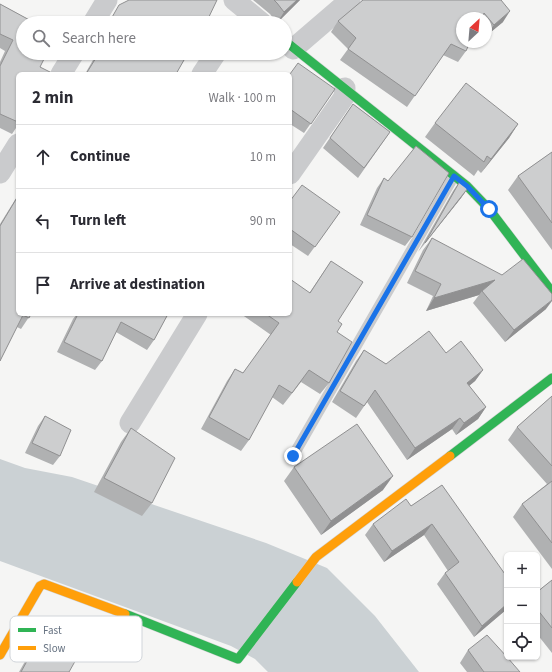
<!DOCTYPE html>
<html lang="en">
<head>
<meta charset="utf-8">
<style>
	:root { --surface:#fff; --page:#f2f2f3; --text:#2b2b33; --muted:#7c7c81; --line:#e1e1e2 }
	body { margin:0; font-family:"Source Sans 3",sans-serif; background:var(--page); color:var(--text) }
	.controls { position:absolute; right:12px; bottom:12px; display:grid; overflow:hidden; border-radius:6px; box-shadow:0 1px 3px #0004 }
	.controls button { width:36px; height:36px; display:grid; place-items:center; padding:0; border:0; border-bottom:1px solid var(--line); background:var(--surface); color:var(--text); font:20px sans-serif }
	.compass { position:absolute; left:456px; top:12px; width:36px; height:36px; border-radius:50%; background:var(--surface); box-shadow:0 1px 3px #0004; rotate:26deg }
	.stop { position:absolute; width:12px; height:12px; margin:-9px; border:3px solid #1a73e8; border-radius:50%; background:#fff }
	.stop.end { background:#1a73e8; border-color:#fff; box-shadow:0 1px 4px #0008 }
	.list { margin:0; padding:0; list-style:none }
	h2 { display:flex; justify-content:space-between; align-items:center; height:52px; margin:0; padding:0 16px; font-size:17px }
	h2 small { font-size:13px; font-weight:400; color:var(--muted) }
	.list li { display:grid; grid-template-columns:26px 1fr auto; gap:12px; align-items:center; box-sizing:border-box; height:64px; padding:0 16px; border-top:1px solid var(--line) }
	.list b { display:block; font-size:15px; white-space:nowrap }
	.list em { font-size:13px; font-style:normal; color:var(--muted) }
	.icon { flex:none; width:22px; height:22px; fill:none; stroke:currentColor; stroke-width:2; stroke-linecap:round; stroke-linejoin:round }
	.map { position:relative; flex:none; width:552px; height:672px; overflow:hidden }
	.search { position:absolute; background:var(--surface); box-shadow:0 1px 3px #0004; left:16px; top:16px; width:276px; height:44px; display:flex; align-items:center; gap:10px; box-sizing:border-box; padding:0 14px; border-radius:22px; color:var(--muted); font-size:15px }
	.panel { position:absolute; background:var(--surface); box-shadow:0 1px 3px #0004; left:16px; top:72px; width:276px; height:244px; border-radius:6px }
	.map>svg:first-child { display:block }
</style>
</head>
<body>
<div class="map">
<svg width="552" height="672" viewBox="0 0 552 672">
	<rect width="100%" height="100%" fill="#f5f5f4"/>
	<path fill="#cbd1d4" d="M0 459 25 468 72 477 266 543 327 568 375 616 419 672H268L255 659 231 646 0 561Z"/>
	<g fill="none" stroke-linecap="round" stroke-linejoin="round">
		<defs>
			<path id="fast" d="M285 41 467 186 489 209 552 292
				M450 456 552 378
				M125 614 238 659 297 582"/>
			<path id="slow" d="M297 582 316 557 450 456
				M0 655 40 586 44 584 125 614"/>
		</defs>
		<use href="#fast" stroke="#d1d1d2" stroke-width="10"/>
		<use href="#slow" stroke="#d1d1d2" stroke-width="10"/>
		<path stroke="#cacbcd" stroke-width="11" d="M293 456 454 176"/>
		<path stroke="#cacbcd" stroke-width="21" d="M234 0 262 23
			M93 23 107 0
			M293 49 350 0
			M61 74 74 53
			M202 74 216 53
			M0 173 18 144
			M290 174 344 97 345 88
			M130 423 197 314"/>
		<use href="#fast" stroke="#30b455" stroke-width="9"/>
		<use href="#slow" stroke="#ff9f0a" stroke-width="9"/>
	</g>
	<path fill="#b0b1b2" d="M253 0H300L277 23 270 14Z
		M362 0H502L503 22 486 36V18H462L466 51 458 62 443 55 407 107 340 60 348 49 331 32 338 21 361 2Z
		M0 4 35 23 18 74V125L12 134 0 128V62L5 51 0 48Z
		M97 53H188L176 74H85Z
		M290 74 335 89 304 133 290 124Z
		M353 104 390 132 358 178 323 148Z
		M435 123 518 124 509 138 481 173 478 170 474 176 425 137Z
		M552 152V250L508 190 518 176Z
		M384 178 388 181 412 237 405 246 360 225 377 188Z
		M460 181 468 188 461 198 418 252 453 191Z
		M18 195V314H31L21 329 17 327 0 361V224Z
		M290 201 340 212 308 256 290 244Z
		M432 238 546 309 505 342 473 303 479 295 426 311 433 296 407 283 423 250Z
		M331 261 338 321 337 332 329 383 320 394 301 382 283 405 272 397 249 440 241 451 201 429 227 381 235 369 243 373 271 335 241 314H290L310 292Z
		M77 314H168L154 340 147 350 116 332 102 361 95 370 57 352 73 319Z
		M364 350 386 364 446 353 483 370 475 381 469 386 486 407 478 419 456 435 452 429 407 460 367 402 356 418 332 402 356 361Z
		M552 396V569L513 517 522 504 547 484 508 440 517 427Z
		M45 416 60 456 53 465 25 453 38 426Z
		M131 428 152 503 142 516 94 492 121 442Z
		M294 467 383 490 321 535 284 481Z
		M442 485 507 609 474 637 437 584 445 573 448 571 424 535 384 562 365 535 373 524 411 506Z
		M552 580V653L537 634V592Z
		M44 630 63 641 70 631 69 672H19L37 640Z
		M468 650 520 672H467L460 663Z"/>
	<path fill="#909091" d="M297 0H300L277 23 284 12Z
		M510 11 503 22 486 36 494 25Z
		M518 124 509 138 481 173 491 159Z
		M468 188 461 198 418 252 425 243Z
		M495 280 482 291 479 295 426 311 434 298Z
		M552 300V301L546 309 505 342 514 330Z
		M483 370 475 381 459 394 467 383Z
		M486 407 478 419 456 435 464 423Z
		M460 418 452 429 407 460 415 448Z
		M393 476 383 490 321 535 331 521Z
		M432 524 424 535 384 562 392 551Z
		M507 604V609L474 637 482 626Z"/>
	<path fill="#cdcecf" stroke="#909091" d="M129 0H217L206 23H105L111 19 119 5Z
		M274 0H297L284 12 277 3Z
		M363 0H501L510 11 494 25 484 13 482 18H462V42H470L466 51 451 44 415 96 348 49 356 38 338 21Z
		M0 4 35 23H23V53H47L40 67 54 74H18V122L0 114V66L13 40 0 34Z
		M99 53H188L176 74H86Z
		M298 63 335 89 311 124 290 109V74Z
		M466 83 518 124 491 159 487 156 484 162 435 123Z
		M353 104 390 132 364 168 330 138Z
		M416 146 449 173 412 237 367 215 384 178 388 181Z
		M552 152V223L518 176Z
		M460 181 468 188 425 243Z
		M302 185 340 212 315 247 290 229V201Z
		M18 196V314H31L29 318 23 315 0 361V226Z
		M432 238 502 275 523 259 552 294V300L514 330 482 291 495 280 434 298 441 284 415 271Z
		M331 261 363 282 338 321 342 324 337 332 352 342 329 383 309 370 292 393 279 385 249 440 209 417 235 369 243 373 279 323 266 314H290V279L310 293Z
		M78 314H90L93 315V314H168L154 340 121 322 102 361 64 342Z
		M429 331 446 353 461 341 483 370 467 383 486 407 464 423 460 418 415 448 375 390 364 406 340 391 364 350 386 364Z
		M552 396V466L517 427Z
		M45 416 71 430 60 456 32 443Z
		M357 424 393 476 331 521 294 467Z
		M131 428 175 458 152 503 104 478Z
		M552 481V543L522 504Z
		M442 485 507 577V604L482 626 445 573 459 562 432 524 392 551 373 524 406 499 411 506Z
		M552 580V628L537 609V592Z
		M44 630 64 641 70 631 87 640 69 672H21Z
		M487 635 507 657 520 672H484L468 650Z"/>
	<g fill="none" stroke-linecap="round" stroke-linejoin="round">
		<path stroke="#1a73e8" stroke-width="5" d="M293 456 454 176 467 186 489 209"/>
	</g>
	<rect x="10" y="616" width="132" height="46" rx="6" fill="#fff" stroke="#d1d5da" stroke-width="1"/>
	<rect x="18" y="628" width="18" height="4" fill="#30b455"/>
	<rect x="18" y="646" width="18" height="4" fill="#ff9f0a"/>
	<g font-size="11" fill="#677382">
		<text x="43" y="634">Fast</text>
		<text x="43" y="652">Slow</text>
	</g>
</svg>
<div class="controls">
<button>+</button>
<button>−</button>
<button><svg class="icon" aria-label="locate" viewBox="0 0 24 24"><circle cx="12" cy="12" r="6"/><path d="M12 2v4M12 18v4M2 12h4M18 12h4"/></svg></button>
</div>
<svg class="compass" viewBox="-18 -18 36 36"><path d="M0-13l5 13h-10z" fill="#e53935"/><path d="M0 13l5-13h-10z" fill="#7c7c81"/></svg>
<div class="stop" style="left:489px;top:209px"></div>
<div class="stop end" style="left:293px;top:456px"></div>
<div class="search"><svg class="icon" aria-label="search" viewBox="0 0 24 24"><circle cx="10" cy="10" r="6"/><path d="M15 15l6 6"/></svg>Search here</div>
<section class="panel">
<h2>2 min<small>Walk · 100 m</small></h2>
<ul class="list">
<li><svg class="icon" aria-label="ahead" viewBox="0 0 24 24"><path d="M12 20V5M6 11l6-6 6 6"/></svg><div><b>Continue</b></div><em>10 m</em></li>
<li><svg class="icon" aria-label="left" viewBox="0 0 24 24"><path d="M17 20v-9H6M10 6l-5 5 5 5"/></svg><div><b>Turn left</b></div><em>90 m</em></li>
<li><svg class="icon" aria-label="arrive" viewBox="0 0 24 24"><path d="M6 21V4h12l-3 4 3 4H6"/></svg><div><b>Arrive at destination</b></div></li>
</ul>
</section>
</div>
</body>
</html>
